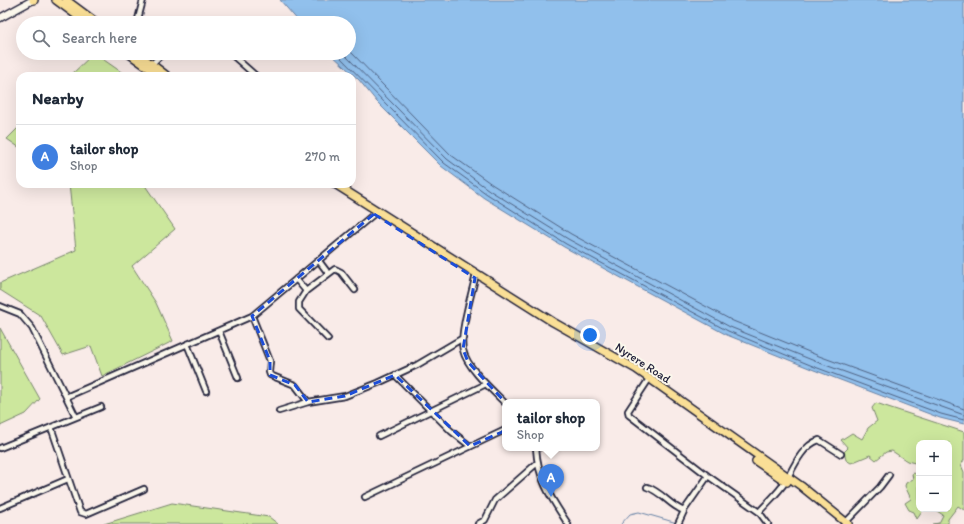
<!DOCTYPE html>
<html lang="en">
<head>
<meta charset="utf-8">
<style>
	:root { --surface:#fff; --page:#f2f2f3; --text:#1f2937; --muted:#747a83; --line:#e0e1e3; --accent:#d1495b }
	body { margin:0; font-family:Itim,sans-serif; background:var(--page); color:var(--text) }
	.controls { position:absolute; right:12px; bottom:12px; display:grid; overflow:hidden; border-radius:8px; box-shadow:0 4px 16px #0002 }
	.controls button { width:36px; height:36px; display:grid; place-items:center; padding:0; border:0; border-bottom:1px solid var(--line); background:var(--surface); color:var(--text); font:20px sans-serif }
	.you { position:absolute; left:590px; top:335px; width:14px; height:14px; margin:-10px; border:3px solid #fff; border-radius:50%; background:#1a73e8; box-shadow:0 0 0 6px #1a73e833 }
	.badge { display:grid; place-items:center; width:26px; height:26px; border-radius:50%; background:var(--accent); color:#fff; font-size:13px; font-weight:700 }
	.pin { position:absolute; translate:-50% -33px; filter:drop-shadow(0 1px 2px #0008) }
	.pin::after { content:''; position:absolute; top:21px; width:14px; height:12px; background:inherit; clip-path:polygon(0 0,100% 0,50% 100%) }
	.popup { position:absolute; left:502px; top:399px; width:98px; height:52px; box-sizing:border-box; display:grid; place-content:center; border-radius:8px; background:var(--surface); filter:drop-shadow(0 1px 3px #0005); font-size:13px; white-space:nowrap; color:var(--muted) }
	.popup b { font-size:15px; color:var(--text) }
	.popup::after { content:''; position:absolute; left:50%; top:100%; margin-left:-8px; border:8px solid transparent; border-top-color:var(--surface) }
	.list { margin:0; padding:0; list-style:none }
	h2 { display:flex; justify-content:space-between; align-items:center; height:52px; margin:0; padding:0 16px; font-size:17px }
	h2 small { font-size:13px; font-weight:400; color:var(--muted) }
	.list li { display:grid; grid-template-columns:26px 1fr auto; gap:12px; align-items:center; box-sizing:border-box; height:64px; padding:0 16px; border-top:1px solid var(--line) }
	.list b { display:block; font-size:15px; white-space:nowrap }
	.list p { margin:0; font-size:13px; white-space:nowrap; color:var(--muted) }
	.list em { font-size:13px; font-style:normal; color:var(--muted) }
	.icon { flex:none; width:22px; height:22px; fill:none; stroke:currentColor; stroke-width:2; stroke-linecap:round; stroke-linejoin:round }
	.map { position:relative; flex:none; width:964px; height:524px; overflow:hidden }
	.search { position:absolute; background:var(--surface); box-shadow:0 4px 16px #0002; left:16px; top:16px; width:340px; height:44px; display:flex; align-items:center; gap:10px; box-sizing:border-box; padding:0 14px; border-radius:22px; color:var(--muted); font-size:15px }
	.panel { position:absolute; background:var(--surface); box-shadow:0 4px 16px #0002; left:16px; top:72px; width:340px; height:116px; border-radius:12px }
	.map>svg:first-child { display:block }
</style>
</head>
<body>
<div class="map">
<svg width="964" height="524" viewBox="0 0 964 524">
	<rect width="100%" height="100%" fill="#f9ebe8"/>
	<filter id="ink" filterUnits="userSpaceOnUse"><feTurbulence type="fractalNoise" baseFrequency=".025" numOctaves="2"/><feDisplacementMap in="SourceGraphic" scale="8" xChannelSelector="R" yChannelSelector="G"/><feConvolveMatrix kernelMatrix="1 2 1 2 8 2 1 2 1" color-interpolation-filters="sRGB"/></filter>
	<g filter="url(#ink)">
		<path fill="#cce79d" stroke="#77846c" d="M94 53 127 76H70Z
			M20 126V148L7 139Z
			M69 184H144L175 229 132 266 156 303 173 341 102 376 91 346 63 355 41 316 0 290V283L76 250Z
			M0 328 40 399 26 414 0 426Z
			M876 403 964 432V460L961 465 964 472V510L958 506 948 519V524H933L939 523 943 515 934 509H949V443H919V464L907 461 892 451 886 452 876 460 870 455 851 463 846 460 844 452 848 448 841 440 852 433 862 439 868 428 877 421 872 408Z
			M914 473 919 476V509H924L917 519 914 512 909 510 905 503 911 499 905 486 906 483 913 479 912 474Z
			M172 503 269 517 278 524H104Z"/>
		<path fill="#91c0ec" stroke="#6581a5" d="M280 0H964V424L940 418 814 370 727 335 564 247 484 198 441 166 377 102 359 80 330 53H349V23H300Z"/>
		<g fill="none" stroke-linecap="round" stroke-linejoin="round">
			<path stroke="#4e6182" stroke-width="1" d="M349 50 451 155 493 185 571 234 733 321 819 356 964 409
				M336 53 444 163 487 194 566 244 728 331 815 367 941 414 964 420
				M343 53 447 159 489 190 568 239 730 327 817 362 964 415"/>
			<path stroke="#6581a5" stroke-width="1" d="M621 524 630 514 639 512 677 523"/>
			<defs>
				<path id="street" d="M137 23 143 0
					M230 53 256 76
					M152 64 163 53
					M319 261 328 273
					M476 274C472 293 459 334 463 350 467 368 492 390 505 403
					M296 279 306 291 299 302V309L328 339
					M306 291 335 269 341 272 355 290
					M0 306 20 314 32 328 76 417
					M252 316 270 361 269 372 270 375 295 385 308 402
					M219 331 238 378
					M187 344 206 391
					M395 375 451 431 470 446
					M647 382 628 411 629 415 708 476 759 512 768 524
					M66 397 252 316 374 214
					M279 411 308 402 345 396 378 383 417 365 463 338
					M51 427 80 512 86 514 144 489
					M379 436 486 384
					M0 448 101 407
					M536 448C538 480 551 498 568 524
					M647 487C662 492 669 505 684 511
					M365 497 505 430
					M0 508 68 479
					M759 512C768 502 779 492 786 481 794 466 802 446 819 440L841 454
					M478 524 485 520 495 500 536 464
					M678 524 685 509 708 476
					M844 524 880 487 889 475"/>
				<path id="secondary" d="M0 18 33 0"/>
				<path id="primary" d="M33 0H34
					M56 0 87 23
					M66 0 97 23
					M128 53 160 76
					M137 53 167 76
					M335 184 553 322 636 369 801 486 848 524
					M756 461 787 482"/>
			</defs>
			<use href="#street" stroke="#22223b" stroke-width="8"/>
			<use href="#secondary" stroke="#22223b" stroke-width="9"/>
			<use href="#primary" stroke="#22223b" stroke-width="10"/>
			<use href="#street" stroke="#fbf7ec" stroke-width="4.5"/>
			<use href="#secondary" stroke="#fbf7ec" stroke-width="6"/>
			<use href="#primary" stroke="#fadf96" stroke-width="7"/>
		</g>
	</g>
	<path fill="none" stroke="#1d4ed8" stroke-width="3" stroke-dasharray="8 5" stroke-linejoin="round" d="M374 214 475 278 463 349 468 362 518 416 502 432 470 446 395 375 345 396 308 402 295 385 270 375V361L252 316Z"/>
	<g text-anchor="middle" stroke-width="4" stroke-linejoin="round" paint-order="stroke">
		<g font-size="12" fill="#22223b" stroke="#fbf7ec">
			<text transform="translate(643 363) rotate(33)" y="4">Nyrere Road</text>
		</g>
	</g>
</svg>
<div class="controls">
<button>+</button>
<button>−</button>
</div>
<div class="you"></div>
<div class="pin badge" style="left:551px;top:497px;background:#3f7fe0">A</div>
<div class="popup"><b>tailor shop</b>Shop</div>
<div class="search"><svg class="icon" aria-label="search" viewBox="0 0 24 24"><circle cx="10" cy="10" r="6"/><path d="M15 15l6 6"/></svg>Search here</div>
<section class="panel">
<h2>Nearby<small></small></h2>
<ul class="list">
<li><span class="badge" style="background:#3f7fe0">A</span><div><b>tailor shop</b><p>Shop</p></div><em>270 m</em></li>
</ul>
</section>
</div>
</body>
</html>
